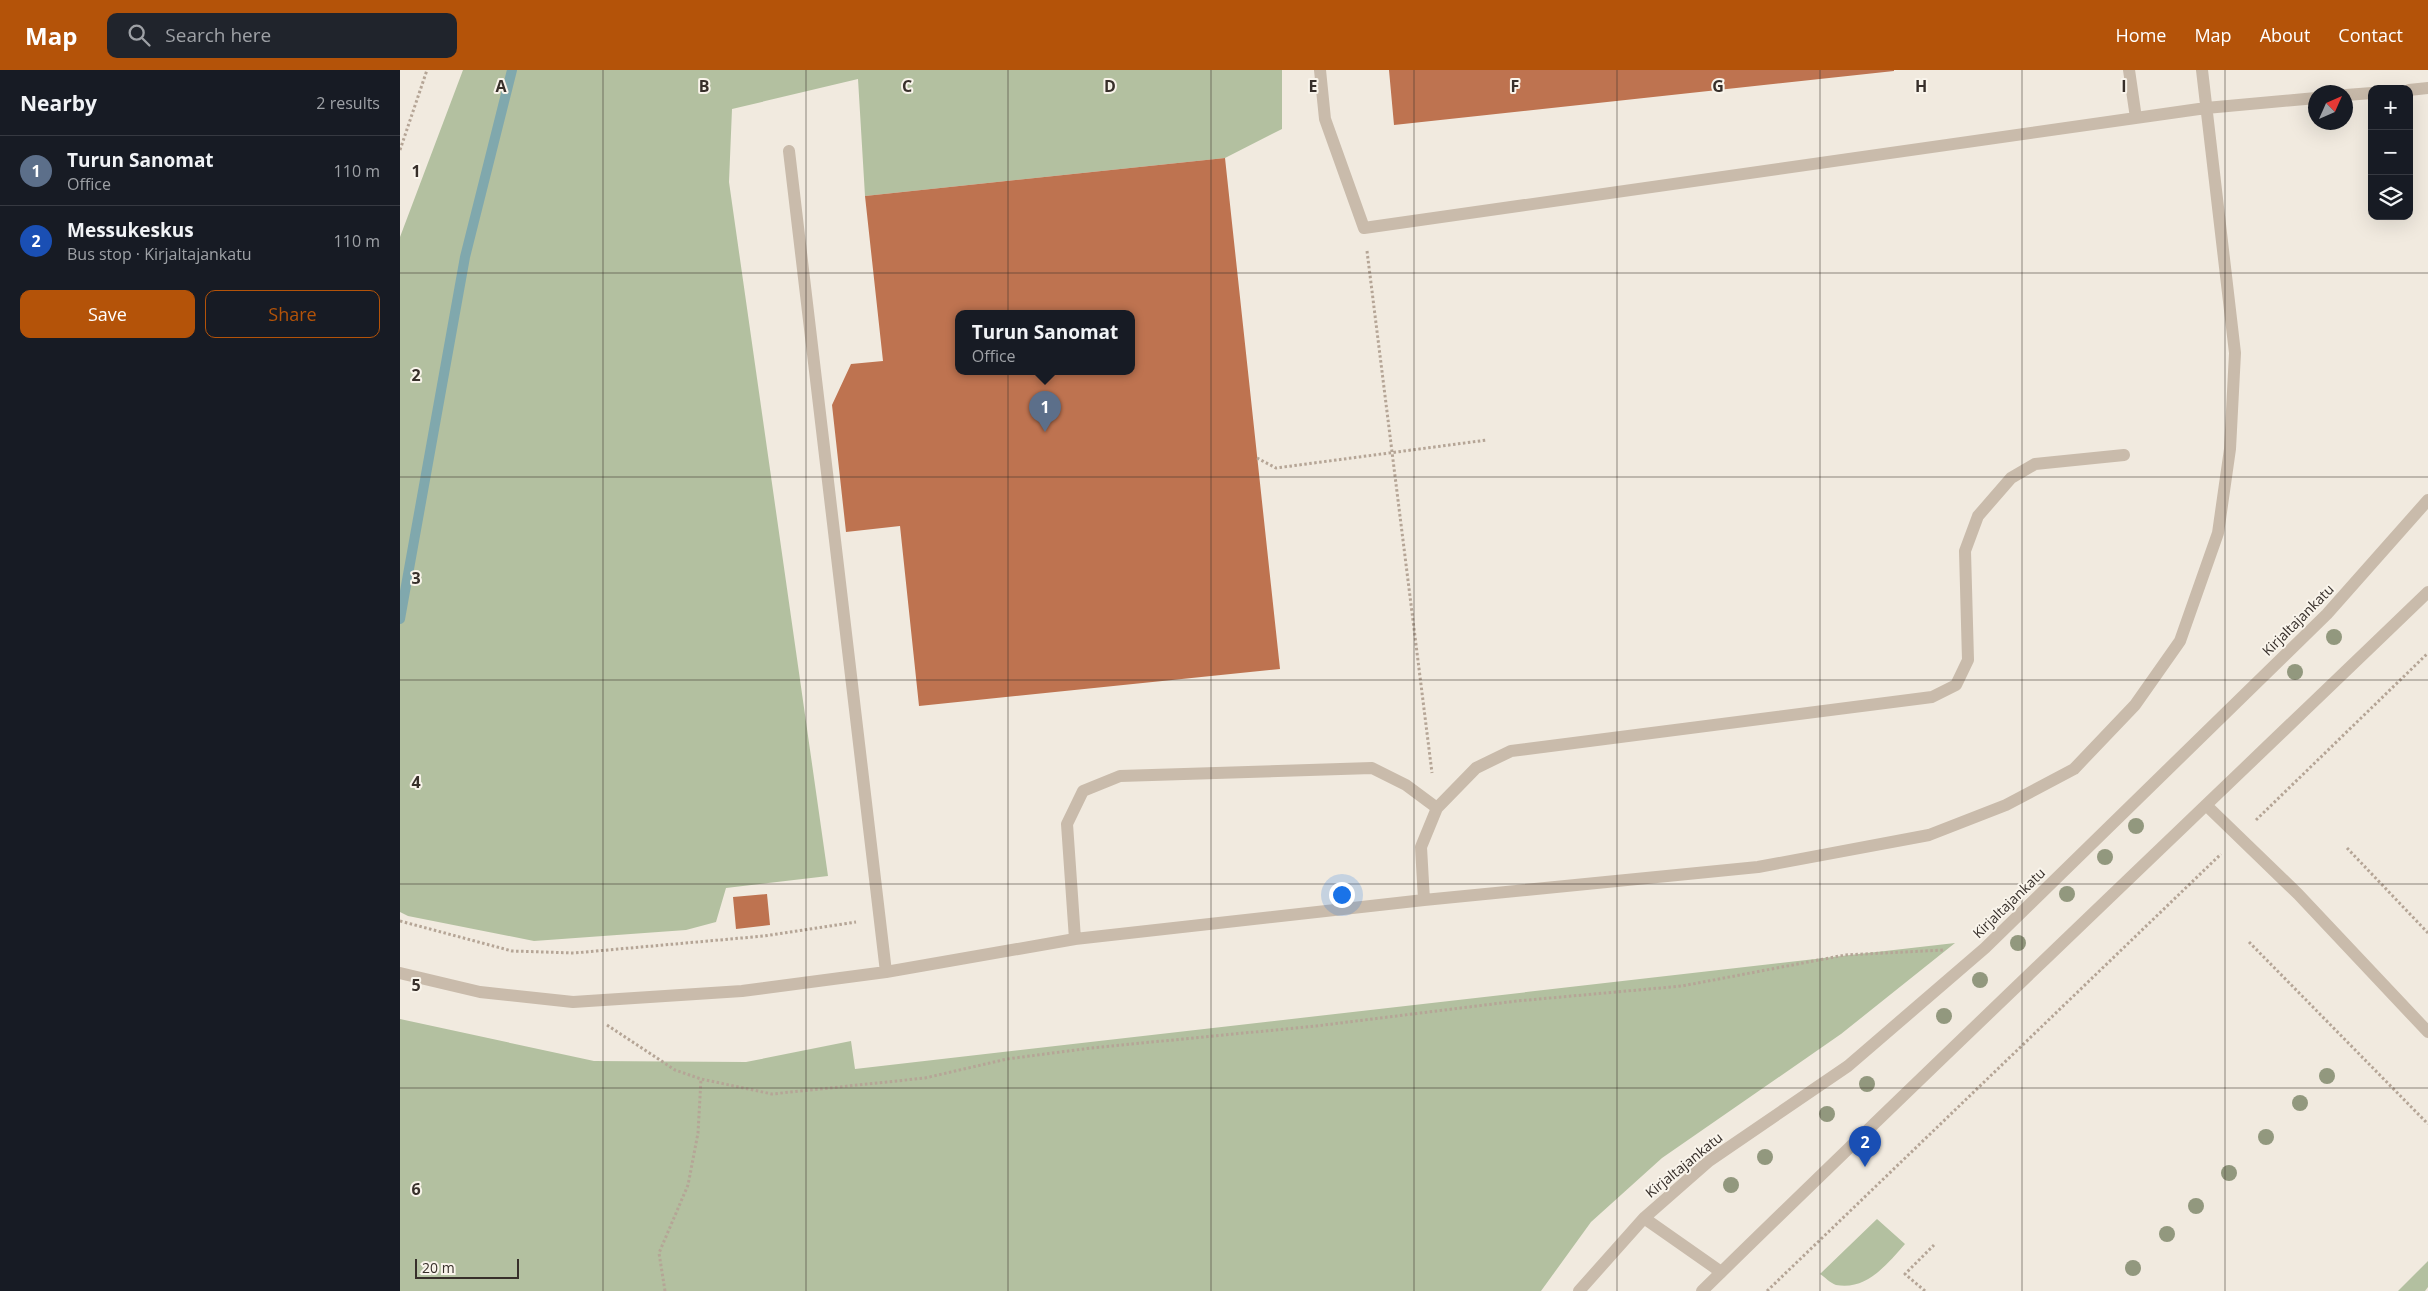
<!DOCTYPE html>
<html lang="en">
<head>
<meta charset="utf-8">
<style>
	:root { --surface:#171b24; --page:#20242c; --text:#f1f3f6; --muted:#9ea1a6; --line:#363941; --accent:#b45309 }
	body { margin:0; font-family:"Open Sans",sans-serif; background:var(--page); color:var(--text) }
	.controls { position:absolute; right:15px; top:15px; display:grid; overflow:hidden; border-radius:10px; box-shadow:0 5px 20px #0002 }
	.controls button { width:45px; height:45px; display:grid; place-items:center; padding:0; border:0; border-bottom:1px solid var(--line); background:var(--surface); color:var(--text); font:25px sans-serif }
	.compass { position:absolute; left:1908px; top:15px; width:45px; height:45px; border-radius:50%; background:var(--surface); box-shadow:0 5px 20px #0002; rotate:45deg }
	.scale { position:absolute; left:15px; bottom:12px; width:104px; box-sizing:border-box; padding-left:5px; border:2px solid #372f2a; border-top:0; font-size:14px; line-height:18px; white-space:nowrap; color:#372f2a; -webkit-text-stroke:4px #f9f4eb; paint-order:stroke }
	.you { position:absolute; left:941px; top:824px; width:18px; height:18px; margin:-12px; border:4px solid #fff; border-radius:50%; background:#1a73e8; box-shadow:0 0 0 8px #1a73e833 }
	.badge { display:grid; place-items:center; width:32px; height:32px; border-radius:50%; background:var(--accent); color:#fff; font-size:16px; font-weight:700 }
	.pin { position:absolute; translate:-50% -41px; filter:drop-shadow(0 1px 2px #0008) }
	.pin::after { content:''; position:absolute; top:26px; width:18px; height:15px; background:inherit; clip-path:polygon(0 0,100% 0,50% 100%) }
	.popup { position:absolute; left:555px; top:240px; width:180px; height:65px; box-sizing:border-box; display:grid; place-content:center; border-radius:10px; background:var(--surface); filter:drop-shadow(0 1px 4px #0005); font-size:16px; white-space:nowrap; color:var(--muted) }
	.popup b { font-size:19px; color:var(--text) }
	.popup::after { content:''; position:absolute; left:50%; top:100%; margin-left:-10px; border:10px solid transparent; border-top-color:var(--surface) }
	.list { margin:0; padding:0; list-style:none }
	h2 { display:flex; justify-content:space-between; align-items:center; height:65px; margin:0; padding:0 20px; font-size:21px }
	h2 small { font-size:16px; font-weight:400; color:var(--muted) }
	.list li { display:grid; grid-template-columns:32px 1fr auto; gap:15px; align-items:center; box-sizing:border-box; height:70px; padding:0 20px; border-top:1px solid var(--line) }
	.list b { display:block; font-size:19px; white-space:nowrap }
	.list p { margin:0; font-size:16px; white-space:nowrap; color:var(--muted) }
	.list em { font-size:16px; font-style:normal; color:var(--muted) }
	.actions { display:flex; gap:10px; padding:15px 20px }
	.actions a { flex:1; padding:11px 0; border:1px solid var(--accent); border-radius:10px; text-align:center; font-size:18px; color:var(--accent) }
	.actions .main { background:var(--accent); color:#fff }
	.icon { flex:none; width:28px; height:28px; fill:none; stroke:currentColor; stroke-width:2; stroke-linecap:round; stroke-linejoin:round }
	.map { position:relative; flex:none; width:2028px; height:1221px; overflow:hidden }
	header { display:flex; align-items:center; gap:30px; box-sizing:border-box; height:70px; padding:0 25px; background:var(--accent); color:#fff }
	header strong { font-size:24px }
	nav { display:flex; gap:28px; margin-inline-start:auto; font-size:18px }
	.search { width:350px; height:45px; background:var(--page); display:flex; align-items:center; gap:12px; box-sizing:border-box; padding:0 18px; border-radius:10px; color:var(--muted); font-size:19px }
	main { display:flex }
	aside { flex:1; background:var(--surface) }
	.map>svg:first-child { display:block }
</style>
</head>
<body>
<header>
<strong>Map</strong>
<div class="search"><svg class="icon" aria-label="search" viewBox="0 0 24 24"><circle cx="10" cy="10" r="6"/><path d="M15 15l6 6"/></svg>Search here</div>
<nav><a>Home</a><a>Map</a><a>About</a><a>Contact</a></nav>
</header>
<main>
<aside>
<h2>Nearby<small>2 results</small></h2>
<ul class="list">
<li><span class="badge" style="background:#5c6f8a">1</span><div><b>Turun Sanomat</b><p>Office</p></div><em>110 m</em></li>
<li><span class="badge" style="background:#1a4fb4">2</span><div><b>Messukeskus</b><p>Bus stop · Kirjaltajankatu</p></div><em>110 m</em></li>
</ul>
<div class="actions"><a class="main">Save</a><a>Share</a></div>
</aside>
<div class="map">
<svg width="2028" height="1221" viewBox="0 0 2028 1221">
	<rect width="100%" height="100%" fill="#f1eadf"/>
	<path fill="#b3c0a0" d="M63 0H882V59L825 88 465 126 458 9 332 39 329 112 428 806 326 818 316 852 286 860 134 871 8 846 0 842V167Z
		M1555 873 1441 964 1262 1088 1191 1152 1141 1221H0V949L194 991 346 992 451 971 455 999Z
		M1477 1149 1505 1174C1488 1193 1467 1221 1436 1215 1430 1213 1425 1207 1420 1204Z
		M2028 1191V1217L2025 1221H1998Z"/>
	<g fill="none" stroke-linecap="round" stroke-linejoin="round">
		<path stroke="#80a8ad" stroke-width="10" d="M0 549 65 187 112 0"/>
	</g>
	<path fill="#be7350" fill-rule="evenodd" d="M989 0H1494V1L994 55Z
		M825 88 880 599 519 636 500 456 446 462 432 335 451 294 483 291 465 126ZM559 243H731V301H559Z
		M367 824 370 855 336 859 333 827Z"/>
	<g fill="none" stroke-linecap="round" stroke-linejoin="round">
		<path stroke="#b5a596" stroke-width="3" stroke-dasharray="2.5 2.5" stroke-linecap="butt" d="M0 80 27 0
			M967 181 1032 703
			M857 388 876 398 1087 370
			M1856 750 2028 583
			M1947 778 2028 863
			M0 851 112 881 174 883 364 866 456 852
			M1849 872 2028 1054
			M207 955 275 1000 301 1009 372 1024 525 1008 607 989 691 978 916 956 1117 931 1282 916 1445 885 1544 880
			M265 1221 259 1183 288 1115 298 1063 301 1009
			M1367 1221 1821 784
			M1525 1221 1505 1204 1534 1175"/>
		<path stroke="#c9bbab" stroke-width="12" d="M920 0 925 49 964 158 1806 38 1916 28
			M1729 0 1736 48
			M2009 20 2028 18
			M1946 25 1972 23
			M389 81 486 902
			M1807 736 1898 824 2028 962
			M1024 830 1021 777 1037 738 1076 698 1111 681 1532 627 1556 615 1568 590 1565 481 1578 446 1611 408 1635 394 1724 385
			M675 869 667 754 683 721 720 706 972 698 1006 715 1037 738
			M0 903 80 922 173 932 342 921 486 902 675 869 1024 830 1358 797 1529 765 1606 735 1674 699 1735 635 1780 571 1818 463 1830 379 1835 283 1802 0
			M1244 1148 1321 1202
			M1179 1221 1244 1148 1309 1091 1448 996 1585 878 1927 544 2028 430"/>
		<path stroke="#c9bbab" stroke-width="12" d="M1302 1221C1542 986 1786 755 2028 522"/>
	</g>
	<g fill="#92987e">
		<circle cx="1934" cy="567" r="8"/>
		<circle cx="1895" cy="602" r="8"/>
		<circle cx="1736" cy="756" r="8"/>
		<circle cx="1705" cy="787" r="8"/>
		<circle cx="1667" cy="824" r="8"/>
		<circle cx="1618" cy="873" r="8"/>
		<circle cx="1580" cy="910" r="8"/>
		<circle cx="1544" cy="946" r="8"/>
		<circle cx="1927" cy="1006" r="8"/>
		<circle cx="1467" cy="1014" r="8"/>
		<circle cx="1900" cy="1033" r="8"/>
		<circle cx="1427" cy="1044" r="8"/>
		<circle cx="1866" cy="1067" r="8"/>
		<circle cx="1365" cy="1087" r="8"/>
		<circle cx="1829" cy="1103" r="8"/>
		<circle cx="1331" cy="1115" r="8"/>
		<circle cx="1796" cy="1136" r="8"/>
		<circle cx="1767" cy="1164" r="8"/>
		<circle cx="1733" cy="1198" r="8"/>
	</g>
	<path fill="none" stroke="#372f2a" stroke-width="1" stroke-opacity="0.55" d="M203 0V1221M406 0V1221M608 0V1221M811 0V1221M1014 0V1221M1217 0V1221M1420 0V1221M1622 0V1221M1825 0V1221M0 203H2028M0 407H2028M0 610H2028M0 814H2028M0 1018H2028"/>
	<g text-anchor="middle" stroke-width="4" stroke-linejoin="round" paint-order="stroke">
		<g font-size="14" fill="#372f2a" stroke="#f9f4eb">
			<text transform="translate(1898 550) rotate(-45)" y="5">Kirjaltajankatu</text>
			<text transform="translate(1609 833) rotate(-44)" y="5">Kirjaltajankatu</text>
			<text transform="translate(1284 1095) rotate(-39)" y="5">Kirjaltajankatu</text>
		</g>
	</g>
	<g font-size="16" text-anchor="middle" font-weight="bold" fill="#372f2a" stroke="#f9f4eb" stroke-width="4" stroke-linejoin="round" paint-order="stroke">
		<text x="101" y="22">A</text>
		<text x="304" y="22">B</text>
		<text x="507" y="22">C</text>
		<text x="710" y="22">D</text>
		<text x="913" y="22">E</text>
		<text x="1115" y="22">F</text>
		<text x="1318" y="22">G</text>
		<text x="1521" y="22">H</text>
		<text x="1724" y="22">I</text>
		<text x="16" y="107">1</text>
		<text x="16" y="311">2</text>
		<text x="16" y="514">3</text>
		<text x="16" y="718">4</text>
		<text x="16" y="921">5</text>
		<text x="16" y="1125">6</text>
	</g>
</svg>
<div class="controls">
<button>+</button>
<button>−</button>
<button><svg class="icon" aria-label="layers" viewBox="0 0 24 24"><path d="M12 4l9 5-9 5-9-5zM3 14l9 5 9-5"/></svg></button>
</div>
<svg class="compass" viewBox="-18 -18 36 36"><path d="M0-13l5 13h-10z" fill="#e53935"/><path d="M0 13l5-13h-10z" fill="#9ea1a6"/></svg>
<div class="scale">20 m</div>
<div class="you"></div>
<div class="pin badge" style="left:645px;top:362px;background:#5c6f8a">1</div>
<div class="popup"><b>Turun Sanomat</b>Office</div>
<div class="pin badge" style="left:1465px;top:1097px;background:#1a4fb4">2</div>
</div>
</main>
</body>
</html>
